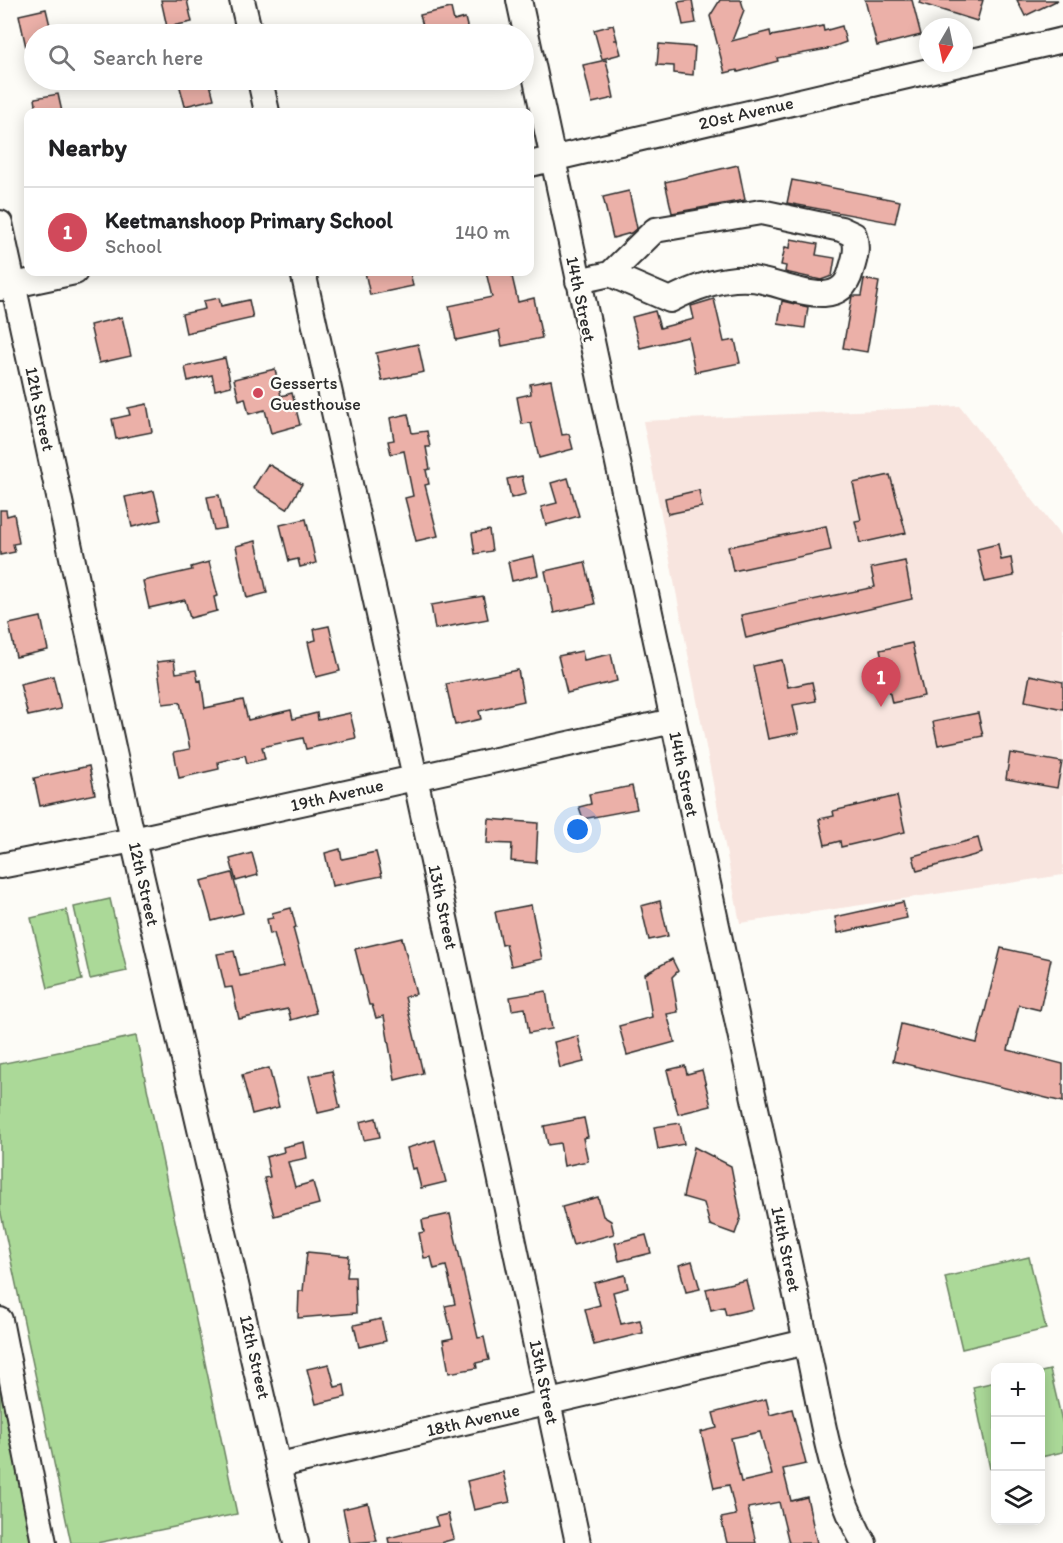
<!DOCTYPE html>
<html lang="en">
<head>
<meta charset="utf-8">
<style>
	:root { --surface:#fff; --page:#f6f6f6; --text:#202124; --muted:#757577; --line:#e0e0e0; --accent:#d1495b }
	body { margin:0; font-family:Itim,sans-serif; background:var(--page); color:var(--text) }
	.controls { position:absolute; right:18px; bottom:18px; display:grid; overflow:hidden; border-radius:12px; box-shadow:0 3px 15px #0003 }
	.controls button { width:54px; height:54px; display:grid; place-items:center; padding:0; border:0; border-bottom:2px solid var(--line); background:var(--surface); color:var(--text); font:30px sans-serif }
	.compass { position:absolute; left:919px; top:18px; width:54px; height:54px; border-radius:50%; background:var(--surface); box-shadow:0 3px 15px #0003; rotate:189deg }
	.you { position:absolute; left:578px; top:830px; width:21px; height:21px; margin:-15px; border:4px solid #fff; border-radius:50%; background:#1a73e8; box-shadow:0 0 0 9px #1a73e833 }
	.badge { display:grid; place-items:center; width:39px; height:39px; border-radius:50%; background:var(--accent); color:#fff; font-size:20px; font-weight:700 }
	.pin { position:absolute; translate:-50% -50px; filter:drop-shadow(0 2px 3px #0008) }
	.pin::after { content:''; position:absolute; top:32px; width:21px; height:18px; background:inherit; clip-path:polygon(0 0,100% 0,50% 100%) }
	.list { margin:0; padding:0; list-style:none }
	h2 { display:flex; justify-content:space-between; align-items:center; height:78px; margin:0; padding:0 24px; font-size:26px }
	h2 small { font-size:20px; font-weight:400; color:var(--muted) }
	.list li { display:grid; grid-template-columns:39px 1fr auto; gap:18px; align-items:center; box-sizing:border-box; height:90px; padding:0 24px; border-top:2px solid var(--line) }
	.list b { display:block; font-size:22px; white-space:nowrap }
	.list p { margin:0; font-size:20px; white-space:nowrap; color:var(--muted) }
	.list em { font-size:20px; font-style:normal; color:var(--muted) }
	.icon { flex:none; width:33px; height:33px; fill:none; stroke:currentColor; stroke-width:2; stroke-linecap:round; stroke-linejoin:round }
	.map { position:relative; flex:none; width:1063px; height:1543px; overflow:hidden }
	.search { position:absolute; background:var(--surface); box-shadow:0 3px 15px #0003; left:24px; top:24px; width:510px; height:66px; display:flex; align-items:center; gap:15px; box-sizing:border-box; padding:0 21px; border-radius:33px; color:var(--muted); font-size:22px }
	.panel { position:absolute; background:var(--surface); box-shadow:0 3px 15px #0003; left:24px; top:108px; width:510px; height:168px; border-radius:12px }
	.map>svg:first-child { display:block }
</style>
</head>
<body>
<div class="map">
<svg width="1063" height="1543" viewBox="0 0 1063 1543">
	<rect width="100%" height="100%" fill="#fdfcf7"/>
	<filter id="ink" filterUnits="userSpaceOnUse"><feTurbulence type="fractalNoise" baseFrequency=".0167" numOctaves="2"/><feDisplacementMap in="SourceGraphic" scale="12" xChannelSelector="R" yChannelSelector="G"/><feConvolveMatrix kernelMatrix="1 2 1 2 8 2 1 2 1" color-interpolation-filters="sRGB"/></filter>
	<g filter="url(#ink)">
		<path fill="#f8e5df" d="M960 406 1063 539V875L740 923 643 421Z"/>
		<path fill="#abd998" stroke="#6b8262" stroke-width="1.5" d="M110 899 127 971 90 979 74 907Z
			M66 910 82 980 48 988 31 918Z
			M136 1036 237 1514 97 1543H71L0 1209V1064Z
			M1029 1257 1046 1329 962 1349 945 1277Z
			M0 1302 44 1543H0Z
			M1050 1370 1063 1425V1452L1041 1457V1372Z
			M995 1382V1467L990 1469 973 1387Z"/>
		<path fill="#ebb0a8" stroke="#2b2b2b" stroke-width="1.5" fill-rule="evenodd" d="M161 0H187L192 22 167 27Z
			M692 0 696 23 683 25 678 2Z
			M720 0H741L744 10 732 41 770 31 771 36 823 26 824 31 842 26 846 42 827 49 777 58 778 61 738 72 737 70 725 73 710 16Z
			M865 0H912L921 35 877 46Z
			M920 0H983L977 21 919 3Z
			M1017 0H1058L1025 16Z
			M451 8 454 21 465 18 469 34H425L420 15Z
			M46 9 52 34H34V60L29 61 19 15Z
			M613 25 617 40H614H617L621 54 602 59 594 30Z
			M659 44 695 47 693 75 674 73V66L657 65Z
			M606 60 614 98 592 103 583 65Z
			M178 80H209L214 99 185 106Z
			M58 94 62 112H37L35 98Z
			M738 165 745 200 672 213 665 182Z
			M792 180 900 201 895 223 787 203Z
			M629 191 637 228 631 233 613 238 603 197Z
			M791 239 818 244 816 255 835 258 832 276 821 280 785 272 786 266 781 265 785 247 790 248Z
			M365 272H410L413 286 370 295Z
			M486 272H511L518 302 534 298 542 338 502 346 499 331 456 340 449 306 492 297Z
			M864 279 879 282 867 352 843 348 852 296H861Z
			M219 298 221 306 249 300 253 318 186 333 182 314 205 309 203 301Z
			M714 299 724 342 735 340 740 363 695 372 688 337 640 348 632 317 655 311 660 328 694 319 691 306Z
			M782 301 808 307 805 328 778 324Z
			M122 317 131 356 99 363 90 325Z
			M418 344 424 372 382 381 376 353Z
			M225 358 231 386 215 390 212 375 188 381 185 367Z
			M275 369 281 396 292 393 300 425 271 433 265 410 249 414 245 398 239 400 234 379Z
			M551 380 562 435 569 434 573 449 539 458 531 423 522 424 517 397 531 394 530 384Z
			M147 404 152 432 116 439 112 419 130 415 128 408Z
			M408 414 412 433 427 431 430 447H426L430 469 426 470 429 484 425 485 438 536 416 541 405 498 413 496 404 451 391 454 388 441 394 440 390 418Z
			M268 464 302 484 287 509 253 488Z
			M890 475 906 533 860 543 855 521 861 520 853 483Z
			M522 476 526 494 511 498 507 479Z
			M568 478 579 516 546 525 541 507 557 503 551 483Z
			M699 490 702 507 668 514 665 498Z
			M154 491 161 520 132 527 125 497Z
			M219 495 226 528 214 530 207 497Z
			M0 510H6L7 516 14 514 19 543 13 544 15 552 0 555Z
			M306 519 316 563 300 567 298 559 289 561 280 525Z
			M826 526 831 550 733 571 728 547Z
			M489 530 492 551 475 554 472 533Z
			M256 541 267 593 247 598 236 546Z
			M998 544 1001 560 1011 558 1014 576 985 582 977 549Z
			M534 556 538 575 512 581 508 562Z
			M905 561 912 599 746 638 741 615 875 587 871 568Z
			M209 562 218 596 214 597 217 611 190 618 185 600 149 608 143 581 192 570 191 567Z
			M585 562 595 604 554 613 545 571Z
			M483 596 488 619 435 629 431 605Z
			M41 617 48 650 16 657 9 624Z
			M329 626 340 671 316 677 308 642 316 640 314 629Z
			M912 643 924 696 892 703 880 650Z
			M582 651 584 660 611 654 617 681 567 693 558 656Z
			M174 660 176 673 196 670 198 681 201 680 205 708 243 700 248 720 291 710 293 719 317 713 318 720 350 713 356 738 306 749 303 738 262 747 265 759 247 763 245 755 218 762 219 769 179 778 174 752 190 749 180 702 163 704 157 662Z
			M782 660 788 687 812 682 816 701 793 705 799 733 768 739 753 666Z
			M518 670 524 701 479 711 481 719 455 725 446 684Z
			M1030 675 1063 682V709L1025 701Z
			M53 676 61 709 28 716 20 684Z
			M978 713 983 736 938 745 933 722Z
			M1010 753 1062 762 1057 788 1006 779Z
			M89 766 95 794 40 806 34 778Z
			M632 786 637 809 583 819 579 807 591 804 589 794Z
			M897 796 905 832 841 847 840 841 825 845 819 819 834 816 833 811Z
			M489 819 538 823 536 863 511 861 512 844 487 843Z
			M978 838 982 853 917 871 913 856Z
			M340 849 342 859 376 852 382 876 332 886 325 853Z
			M252 853 258 875 236 881 230 859Z
			M232 873 243 913 212 921 201 881Z
			M660 901 668 936 649 940 641 906Z
			M903 902 907 918 838 933 835 917Z
			M531 905 542 959 511 966 506 944 502 945 495 912Z
			M291 908 296 927 293 928 316 1013 291 1020 288 1009 239 1019 232 987 225 988 217 954 234 951 240 976 283 967 274 933 270 934 267 919 273 918 272 913Z
			M402 938 416 994 405 997 423 1073 395 1080 384 1016 376 1018 372 1005H369L355 949Z
			M1001 948 1051 959 1040 1010 1019 1005 1008 1050 1063 1064V1102L893 1061 901 1024 977 1043Z
			M672 959 678 971 672 977 678 1012 667 1014 675 1042 627 1055 619 1026 652 1017 645 974Z
			M546 991 552 1029 529 1033 525 1008 512 1010 510 997Z
			M578 1036 584 1062 560 1068 554 1042Z
			M685 1066 687 1074 702 1070 711 1106 678 1114 667 1070Z
			M269 1068 279 1107 252 1114 242 1075Z
			M332 1071 340 1108 318 1113 309 1076Z
			M376 1118 380 1137 364 1140 360 1122Z
			M584 1118 588 1137 583 1138 588 1161 564 1166 560 1143 548 1145 544 1126Z
			M680 1123 684 1144 658 1149 654 1127Z
			M435 1140 446 1182 421 1188 416 1168 412 1169 407 1148Z
			M304 1142 307 1158 288 1162 295 1187 313 1182 319 1204 274 1216 264 1178 270 1177 266 1157 284 1152 283 1147Z
			M694 1147 731 1166 741 1217 735 1234 710 1225 704 1203 683 1197Z
			M598 1197 603 1216 611 1221 614 1234 573 1245 562 1207Z
			M450 1214 478 1338 484 1337 489 1360 476 1363 477 1368 449 1373 443 1340 453 1338 445 1306 455 1304 446 1266 434 1269 431 1257 424 1258 419 1233 424 1232 422 1220Z
			M646 1235 651 1253 619 1261 615 1243Z
			M307 1252 349 1256 347 1277H355L356 1313 298 1318 299 1291H303Z
			M692 1261 700 1289 686 1292 679 1265Z
			M625 1275 628 1288 613 1292 621 1324 640 1320 643 1333 594 1345 585 1309 600 1305 594 1283Z
			M746 1280 753 1309 726 1315 724 1307 711 1310 706 1289Z
			M381 1319 386 1341 359 1347 354 1325Z
			M329 1364 335 1387 344 1385 346 1397 316 1404 307 1369Z
			M766 1399 770 1415 792 1409 806 1464 783 1469 791 1501 807 1497 817 1543H789L779 1502 748 1508 756 1543H727L721 1518 736 1515 729 1485 714 1488 701 1432 717 1428 713 1413ZM760 1432 772 1475 741 1482 731 1438Z
			M503 1472 510 1502 474 1510 467 1481Z
			M368 1503 377 1541 350 1543 343 1509Z
			M448 1514 454 1539 440 1543H389L388 1538 438 1526 435 1517Z"/>
		<g fill="none" stroke-linecap="round" stroke-linejoin="round">
			<defs>
				<path id="minor" d="M242 0 250 34
					M519 0 806 1342C821 1408 829 1483 864 1543
					M964 63 1063 40
					M260 80 267 112
					M530 164 963 63
					M0 223 133 840 296 1543
					M303 272 415 777 578 1543
					M578 281 610 274 655 230 761 212 841 229 854 235C858 249 855 258 851 271 839 317 781 280 750 279 722 277 693 288 670 300L610 274
					M0 288 75 272
					M0 866 133 840 673 721
					M0 1320 44 1543
					M280 1465 806 1342"/>
			</defs>
			<use href="#minor" stroke="#2b2b2b" stroke-width="28"/>
			<use href="#minor" stroke="#fdfcf7" stroke-width="24"/>
		</g>
	</g>
	<circle fill="#d1495b" stroke="#fdfcf7" stroke-width="2" cx="258" cy="393" r="6"/>
	<g text-anchor="middle" stroke-width="4.5" stroke-linejoin="round" paint-order="stroke">
		<g font-size="18" fill="#2b2b2b" stroke="#fdfcf7">
			<text transform="translate(746 113) rotate(-13)" y="6">20st Avenue</text>
			<text transform="translate(581 299) rotate(78)" y="6">14th Street</text>
			<text transform="translate(40 409) rotate(78)" y="6">12th Street</text>
			<text transform="translate(684 774) rotate(78)" y="6">14th Street</text>
			<text transform="translate(337 795) rotate(-13)" y="6">19th Avenue</text>
			<text transform="translate(144 884) rotate(77)" y="6">12th Street</text>
			<text transform="translate(443 907) rotate(78)" y="6">13th Street</text>
			<text transform="translate(786 1249) rotate(78)" y="6">14th Street</text>
			<text transform="translate(255 1357) rotate(77)" y="6">12th Street</text>
			<text transform="translate(544 1382) rotate(78)" y="6">13th Street</text>
			<text transform="translate(473 1420) rotate(-13)" y="6">18th Avenue</text>
		</g>
		<g font-size="18" fill="#2b2b2b" stroke="#fdfcf7" text-anchor="start">
			<text x="270" y="389">Gesserts<tspan x="270" dy="21">Guesthouse</tspan></text>
		</g>
	</g>
</svg>
<div class="controls">
<button>+</button>
<button>−</button>
<button><svg class="icon" aria-label="layers" viewBox="0 0 24 24"><path d="M12 4l9 5-9 5-9-5zM3 14l9 5 9-5"/></svg></button>
</div>
<svg class="compass" viewBox="-18 -18 36 36"><path d="M0-13l5 13h-10z" fill="#e53935"/><path d="M0 13l5-13h-10z" fill="#757577"/></svg>
<div class="you"></div>
<div class="pin badge" style="left:881px;top:707px">1</div>
<div class="search"><svg class="icon" aria-label="search" viewBox="0 0 24 24"><circle cx="10" cy="10" r="6"/><path d="M15 15l6 6"/></svg>Search here</div>
<section class="panel">
<h2>Nearby<small></small></h2>
<ul class="list">
<li><span class="badge">1</span><div><b>Keetmanshoop Primary School</b><p>School</p></div><em>140 m</em></li>
</ul>
</section>
</div>
</body>
</html>
